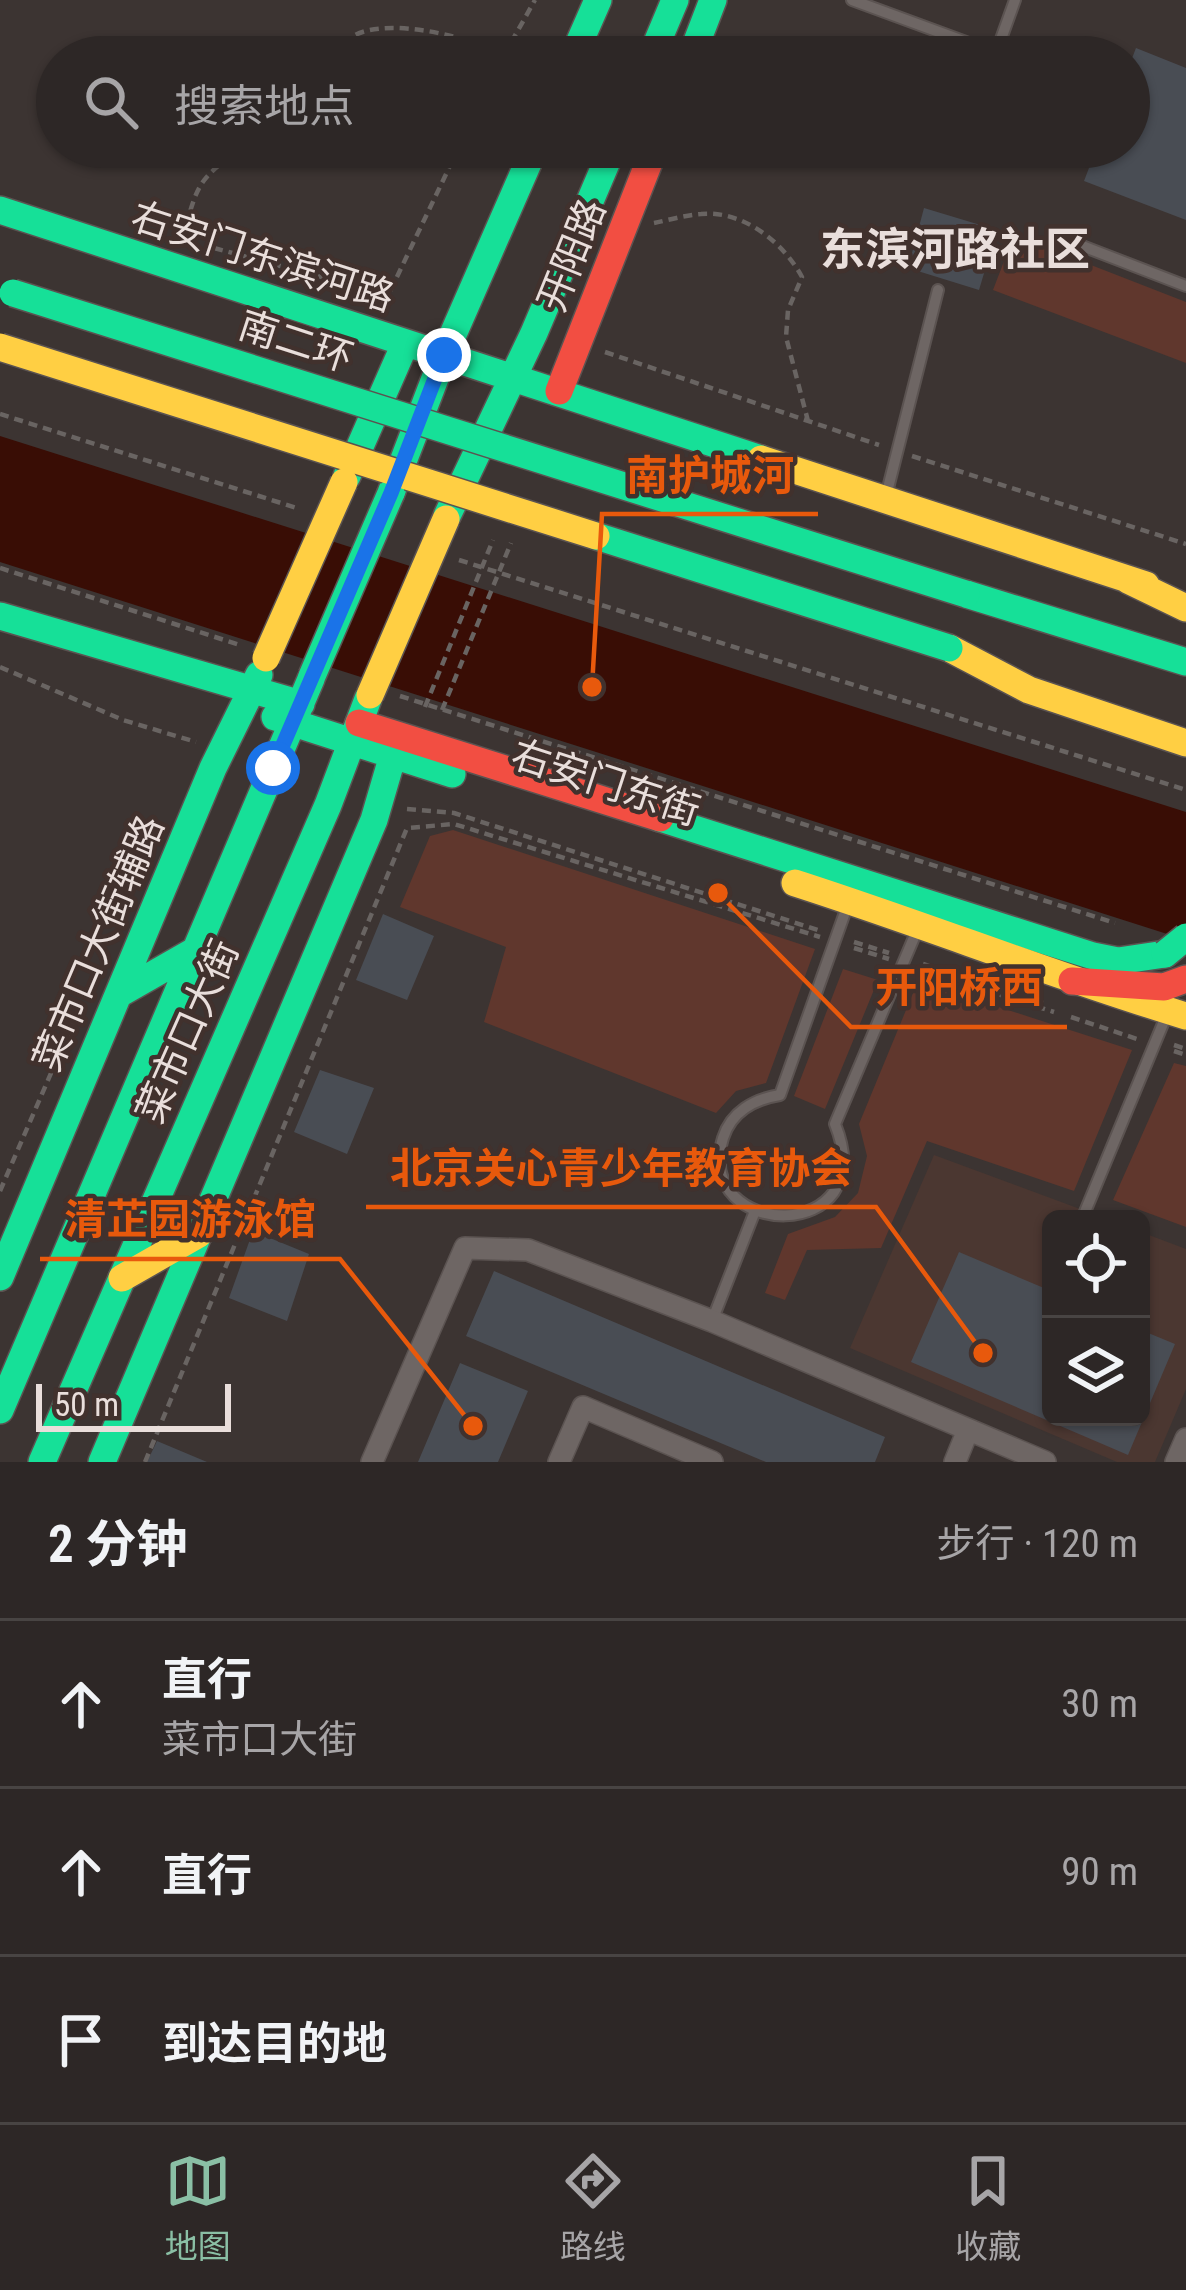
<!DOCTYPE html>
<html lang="zh">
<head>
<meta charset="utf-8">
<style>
	:root { --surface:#2d2726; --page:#352f2e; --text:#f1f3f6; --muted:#a7a5a7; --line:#484443; --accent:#8abfa5 }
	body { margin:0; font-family:"Roboto Condensed","Noto Sans SC",sans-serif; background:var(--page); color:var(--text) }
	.controls { position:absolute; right:36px; bottom:36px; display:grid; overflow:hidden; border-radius:18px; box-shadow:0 3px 9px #0004 }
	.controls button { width:108px; height:108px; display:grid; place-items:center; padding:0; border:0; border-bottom:3px solid var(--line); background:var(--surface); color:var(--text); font:60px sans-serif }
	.scale { position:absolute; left:36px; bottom:30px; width:195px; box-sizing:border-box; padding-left:12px; border:6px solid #e9dedb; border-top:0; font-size:33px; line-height:42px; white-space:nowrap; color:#e9dedb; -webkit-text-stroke:9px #41312d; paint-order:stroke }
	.stop { position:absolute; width:36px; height:36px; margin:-27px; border:9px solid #1a73e8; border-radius:50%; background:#fff }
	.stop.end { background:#1a73e8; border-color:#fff; box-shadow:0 3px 12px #0008 }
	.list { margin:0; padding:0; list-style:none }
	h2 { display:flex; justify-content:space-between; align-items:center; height:156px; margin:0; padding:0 48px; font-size:51px }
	h2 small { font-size:39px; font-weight:400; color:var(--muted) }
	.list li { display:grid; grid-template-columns:78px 1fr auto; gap:36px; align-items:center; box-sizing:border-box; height:168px; padding:0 48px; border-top:3px solid var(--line) }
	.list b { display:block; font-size:45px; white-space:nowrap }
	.list p { margin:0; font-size:39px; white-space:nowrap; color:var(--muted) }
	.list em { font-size:39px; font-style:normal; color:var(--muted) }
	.icon { flex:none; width:66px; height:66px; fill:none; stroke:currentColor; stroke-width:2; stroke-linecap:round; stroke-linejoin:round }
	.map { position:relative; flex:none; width:1186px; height:1462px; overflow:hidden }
	.search { position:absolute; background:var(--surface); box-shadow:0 3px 9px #0004; left:36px; right:36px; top:36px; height:132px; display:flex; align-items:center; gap:30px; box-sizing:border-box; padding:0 42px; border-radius:66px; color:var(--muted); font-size:45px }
	.sheet { height:660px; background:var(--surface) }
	nav { display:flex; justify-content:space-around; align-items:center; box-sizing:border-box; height:168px; border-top:3px solid var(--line); background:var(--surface); font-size:33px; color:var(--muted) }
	nav a { display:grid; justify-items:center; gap:6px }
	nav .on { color:var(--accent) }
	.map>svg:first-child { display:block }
</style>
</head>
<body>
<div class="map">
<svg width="1186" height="1462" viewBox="0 0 1186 1462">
	<rect width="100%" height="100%" fill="#3c3432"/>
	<path fill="#4b3731" d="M934 1155 1107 1219H1051V1417H1141V1232L1186 1249V1389L1155 1462H1117L850 1348Z"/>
	<path fill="#60372d" d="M1014 235 1186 302V363L993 290Z
		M453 830 815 949 766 1083 736 1091 716 1113 484 1022 506 947 400 907 430 836Z
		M843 969 878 980 825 1109 794 1096Z
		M918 981 1132 1050 1074 1191 927 1141 881 1248 807 1250 785 1300 765 1293 788 1234 835 1217 858 1193 867 1156 859 1124Z
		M1174 1063 1186 1066V1227L1113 1200Z"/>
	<path fill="#390d05" d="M0 436 1186 812V940L0 562Z"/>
	<path fill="#494d54" d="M1136 48 1186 68V220L1084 181 1097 147H1129V66Z
		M924 208 997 230 979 290 908 268Z
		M383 914 434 936 407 1000 356 980Z
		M320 1070 374 1088 347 1154 294 1132Z
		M253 1231 309 1254 287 1321 229 1298Z
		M959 1252 1051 1291V1417H1141V1330L1175 1344 1128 1455 911 1362Z
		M494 1271 885 1437 875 1462H766L466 1336Z
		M460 1363 528 1391 498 1462H418Z
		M157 1441 207 1462H147Z"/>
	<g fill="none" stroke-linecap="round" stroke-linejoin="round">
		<defs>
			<path id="lane" d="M852 0 996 53 1015 0
				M1064 239 1186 286
				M886 496 938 290
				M848 904 780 1095C754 1099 731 1112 723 1138 692 1241 884 1246 835 1124L918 928
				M1082 1219 1167 1014
				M712 1321 755 1211"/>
			<path id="street" d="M372 1462 465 1248 528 1250 712 1321 1045 1462
				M559 1462 583 1407 712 1462
				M955 1462 968 1430
				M1176 1462 1186 1439"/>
			<path id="fast" d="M573 57 598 0
				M651 57 675 0
				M691 57 713 0
				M0 210 761 459
				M347 476 405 344
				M391 493 444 355 535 147
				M447 516 534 333 613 147
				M966 594 1186 662
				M0 616 301 704
				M275 717 452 774
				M660 818 1093 956 1118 961 1165 954
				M119 994 196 950
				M0 1277 213 768 259 675
				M0 1410 311 679
				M42 1462 328 805 368 699
				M102 1462 374 820 393 755"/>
			<path id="slow" d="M761 459 1146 585
				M1128 580 1186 608
				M949 648 1029 690 1186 743
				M795 883C926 925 1054 976 1186 1016
				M122 1278 199 1234"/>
			<path id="jam" d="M559 391 655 147
				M359 723 660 818
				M1072 981 1164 987 1186 979"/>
		</defs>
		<use href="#lane" stroke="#5b5351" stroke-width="14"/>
		<use href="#street" stroke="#5b5351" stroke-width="24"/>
		<use href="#fast" stroke="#5b5351" stroke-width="30"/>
		<use href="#slow" stroke="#5b5351" stroke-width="30"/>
		<use href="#jam" stroke="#5b5351" stroke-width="30"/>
		<path stroke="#696462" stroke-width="4.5" stroke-dasharray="9 6" stroke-linecap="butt" d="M504 55 535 0
			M336 57C341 50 348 39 355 35 390 17 475 37 503 57
			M654 223C669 220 686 215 701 214 743 210 783 242 802 277L788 310 786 337 808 421
			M182 239C198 185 196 178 246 147
			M214 248 388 295
			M384 304 459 147
			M605 352 879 445
			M0 414 300 509
			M912 456 1186 544
			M459 560 1186 790
			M0 568 240 645
			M0 667 123 720 196 742
			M400 696 1115 923
			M407 809 454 813 821 931
			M854 942 889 953
			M854 948 889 959
			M923 964 1043 1003
			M922 970 1054 1012
			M1071 1017 1140 1040
			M1174 1045 1186 1049
			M1174 1051 1186 1055
			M0 1191 87 990
			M145 1462 407 828 454 824 820 937"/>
		<use href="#lane" stroke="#6e6664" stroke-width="10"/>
		<use href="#street" stroke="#6e6664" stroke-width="21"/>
		<use href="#fast" stroke="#16e098" stroke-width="27"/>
		<use href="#slow" stroke="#ffcf43" stroke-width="27"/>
		<use href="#jam" stroke="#f24e42" stroke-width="27"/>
		<defs>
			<path id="fast-bridge" d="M13 293 966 594
				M596 536 949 648
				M312 676 391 493
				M1165 954 1186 937"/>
			<path id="slow-bridge" d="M0 347 596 536
				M266 658 344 482
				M370 695 446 519"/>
		</defs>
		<use href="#fast-bridge" stroke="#5b5351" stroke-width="30" stroke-linecap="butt"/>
		<use href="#slow-bridge" stroke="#5b5351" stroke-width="30" stroke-linecap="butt"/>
		<path stroke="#696462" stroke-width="4.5" stroke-dasharray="9 6" stroke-linecap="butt" d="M425 707 493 540
			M442 710 511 543"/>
		<use href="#fast-bridge" stroke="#16e098" stroke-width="27"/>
		<use href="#slow-bridge" stroke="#ffcf43" stroke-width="27"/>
	</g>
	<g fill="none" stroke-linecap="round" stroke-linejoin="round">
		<path stroke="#1a73e8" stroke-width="15" d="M273 768 391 493 444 355"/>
	</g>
	<g text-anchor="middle" stroke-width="9" stroke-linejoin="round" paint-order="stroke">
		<g font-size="39" fill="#e9dedb" stroke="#41312d">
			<text transform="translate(571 255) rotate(-68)" y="14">开阳路</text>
			<text transform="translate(263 256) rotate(18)" y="14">右安门东滨河路</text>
			<text transform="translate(296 341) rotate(18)" y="14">南二环</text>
			<text transform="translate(606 782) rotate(18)" y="14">右安门东街</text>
			<text transform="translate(98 943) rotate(-67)" y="14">菜市口大街辅路</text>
			<text transform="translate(187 1031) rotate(-66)" y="14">菜市口大街</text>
		</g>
		<g font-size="45" font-weight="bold" fill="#e9dedb" stroke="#41312d">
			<text x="955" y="265">东滨河路社区</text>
		</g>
	</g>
	<path fill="none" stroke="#e8590c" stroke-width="4.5" d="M592 687L602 514H818M718 893L851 1027H1067M983 1353L876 1207H366M473 1426L340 1259H40"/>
	<g fill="#e8590c" stroke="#41312d" stroke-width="4.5">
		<circle cx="592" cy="687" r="12"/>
		<circle cx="718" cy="893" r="12"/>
		<circle cx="983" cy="1353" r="12"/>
		<circle cx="473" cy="1426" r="12"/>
	</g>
	<g font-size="42" text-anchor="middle" font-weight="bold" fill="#e8590c" stroke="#41312d" stroke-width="9" stroke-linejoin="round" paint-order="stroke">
		<text x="710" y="490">南护城河</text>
		<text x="959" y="1002">开阳桥西</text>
		<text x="621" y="1183">北京关心青少年教育协会</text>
		<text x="190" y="1234">清芷园游泳馆</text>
	</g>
</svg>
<div class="controls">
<button><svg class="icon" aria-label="locate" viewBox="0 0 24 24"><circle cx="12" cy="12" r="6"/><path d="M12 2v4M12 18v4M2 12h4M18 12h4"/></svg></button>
<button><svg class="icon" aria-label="layers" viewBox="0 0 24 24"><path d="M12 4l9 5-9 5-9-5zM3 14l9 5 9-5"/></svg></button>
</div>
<div class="scale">50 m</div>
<div class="stop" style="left:273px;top:768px"></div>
<div class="stop end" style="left:444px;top:355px"></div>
<div class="search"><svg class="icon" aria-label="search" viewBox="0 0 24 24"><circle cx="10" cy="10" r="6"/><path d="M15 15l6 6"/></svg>搜索地点</div>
</div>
<section class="sheet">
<h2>2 分钟<small>步行 · 120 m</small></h2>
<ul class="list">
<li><svg class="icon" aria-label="ahead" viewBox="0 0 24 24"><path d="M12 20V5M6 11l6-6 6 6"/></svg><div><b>直行</b><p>菜市口大街</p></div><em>30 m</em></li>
<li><svg class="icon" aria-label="ahead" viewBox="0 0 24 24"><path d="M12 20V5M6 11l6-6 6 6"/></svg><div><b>直行</b></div><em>90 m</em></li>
<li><svg class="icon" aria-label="arrive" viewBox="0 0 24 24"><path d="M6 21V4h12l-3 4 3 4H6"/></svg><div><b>到达目的地</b></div></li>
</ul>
</section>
<nav>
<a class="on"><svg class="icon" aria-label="map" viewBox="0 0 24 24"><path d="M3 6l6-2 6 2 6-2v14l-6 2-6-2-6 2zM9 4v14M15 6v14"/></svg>地图</a>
<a><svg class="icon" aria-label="directions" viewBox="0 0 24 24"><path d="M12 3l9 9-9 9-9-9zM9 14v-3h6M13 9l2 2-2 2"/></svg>路线</a>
<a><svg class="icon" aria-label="saved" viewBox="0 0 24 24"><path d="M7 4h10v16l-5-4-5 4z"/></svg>收藏</a>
</nav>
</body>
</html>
